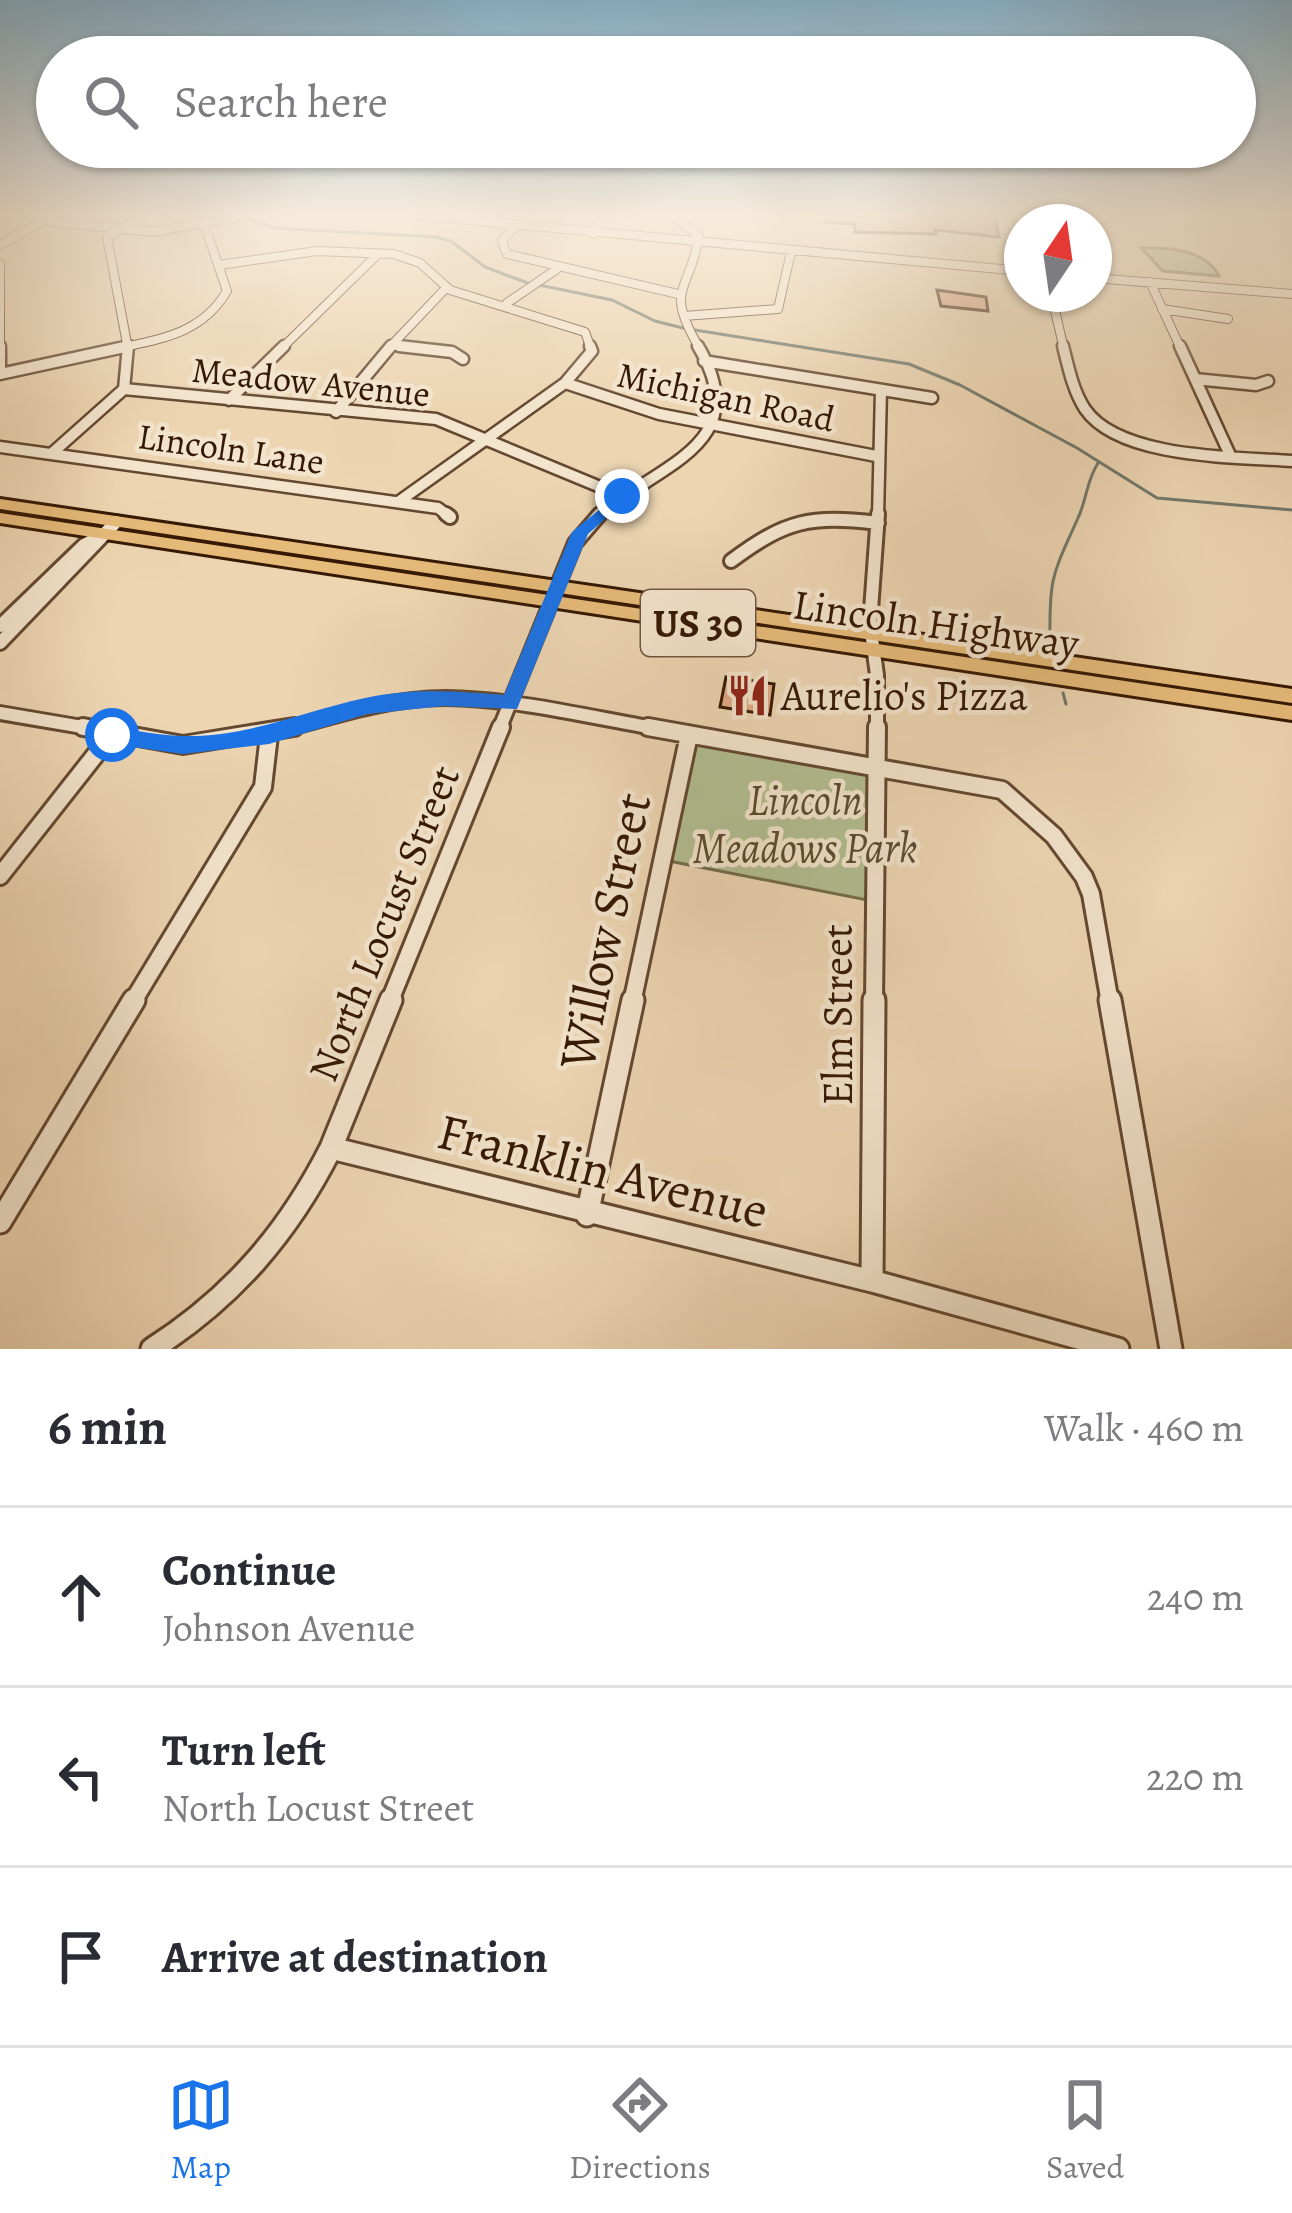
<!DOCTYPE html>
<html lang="en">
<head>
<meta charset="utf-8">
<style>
	:root { --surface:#fff; --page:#f2f2f3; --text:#2b2b33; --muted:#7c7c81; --line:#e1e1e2; --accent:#1a73e8 }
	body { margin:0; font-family:Alegreya,serif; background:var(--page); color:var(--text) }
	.compass { position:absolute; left:1004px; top:204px; width:108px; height:108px; border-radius:50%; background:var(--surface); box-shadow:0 3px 9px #0004; rotate:13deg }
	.stop { position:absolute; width:36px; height:36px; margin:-27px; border:9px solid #1a73e8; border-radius:50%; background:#fff }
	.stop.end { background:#1a73e8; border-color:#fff; box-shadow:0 3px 12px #0008 }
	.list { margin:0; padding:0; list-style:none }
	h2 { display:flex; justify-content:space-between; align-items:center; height:156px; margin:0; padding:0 48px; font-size:51px }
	h2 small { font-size:39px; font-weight:400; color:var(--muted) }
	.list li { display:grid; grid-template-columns:78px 1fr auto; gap:36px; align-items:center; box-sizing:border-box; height:180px; padding:0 48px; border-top:3px solid var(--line) }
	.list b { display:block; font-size:45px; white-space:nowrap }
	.list p { margin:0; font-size:39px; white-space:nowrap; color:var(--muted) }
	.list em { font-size:39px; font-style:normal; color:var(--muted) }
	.icon { flex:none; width:66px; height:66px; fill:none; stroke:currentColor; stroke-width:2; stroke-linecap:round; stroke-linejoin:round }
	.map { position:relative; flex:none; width:1292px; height:1349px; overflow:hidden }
	.search { position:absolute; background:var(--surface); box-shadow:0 3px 9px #0004; left:36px; right:36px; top:36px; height:132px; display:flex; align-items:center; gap:30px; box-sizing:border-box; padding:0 42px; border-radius:66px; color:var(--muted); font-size:45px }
	.sheet { height:696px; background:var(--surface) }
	nav { display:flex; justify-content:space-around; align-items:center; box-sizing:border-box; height:168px; border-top:3px solid var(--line); background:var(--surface); font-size:33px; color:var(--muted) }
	nav a { display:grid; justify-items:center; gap:6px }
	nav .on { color:var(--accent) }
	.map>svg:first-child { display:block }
</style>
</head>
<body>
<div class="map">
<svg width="1292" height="1349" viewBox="0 0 1292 1349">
	<rect width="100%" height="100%" fill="#edd5b2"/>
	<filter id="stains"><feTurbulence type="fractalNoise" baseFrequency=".00167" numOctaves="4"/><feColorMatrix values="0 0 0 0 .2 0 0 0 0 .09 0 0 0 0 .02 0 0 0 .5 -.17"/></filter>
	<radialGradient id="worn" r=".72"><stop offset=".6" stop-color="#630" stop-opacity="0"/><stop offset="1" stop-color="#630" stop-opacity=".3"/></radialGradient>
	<path fill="#b2be92" stroke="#746c4b" stroke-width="3" d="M1141 248C1168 247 1206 250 1219 276L1163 271Z
		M695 739 871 770 867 900 669 861Z"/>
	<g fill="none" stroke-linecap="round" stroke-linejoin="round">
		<path stroke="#71786b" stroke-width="3" d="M243 216 274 228 436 237 451 241 485 267 528 283
			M539 285 612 300 655 321 683 328
			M695 330 909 364 960 385 1077 448 1157 498 1292 510
			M1050 640C1049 576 1053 574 1078 518 1087 499 1086 482 1098 463
			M1063 693 1066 704"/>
	</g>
	<path fill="#e2ac88" stroke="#361904" stroke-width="3" d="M825 216H994L999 237 935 230 936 234 855 232V224L825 222Z
		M937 290 986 297 988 311 941 306Z
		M726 677 774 684 770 715 720 707Z"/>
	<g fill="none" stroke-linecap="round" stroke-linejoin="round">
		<defs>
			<path id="minor-far4" d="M423 216 1022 271
				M672 216 699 236C690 293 663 287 700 349
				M43 221 153 232 241 216
				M515 226 502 241 507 254 678 294
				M593 234 600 216
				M0 245 48 218
				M0 264V349
				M219 265 317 251 394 254 420 263 450 290 585 332 591 349
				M1094 278 1292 294
				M1150 282 1181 349
				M1051 294 1064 349
				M507 303 557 269
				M1162 309 1228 319
				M684 316 778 309 791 252
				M391 345 425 349
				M115 349C160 339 202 334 227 291L204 224
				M128 349 107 237 141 216
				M281 349 377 255
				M388 349 446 288"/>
			<path id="minor-far3" d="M0 346V372
				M399 346 452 352 463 359
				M1063 346C1068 366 1073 391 1085 409 1119 459 1237 457 1292 461
				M1180 346 1230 455
				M704 361 932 398
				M0 374 129 346
				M1195 379 1256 385 1268 381
				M565 383 659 414 876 456
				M124 389 436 419 622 496
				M229 400 284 346
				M336 412 391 346
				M0 447 438 508 450 517
				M51 454 124 389 128 346
				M398 502 565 383 592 351 590 346
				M597 517C657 464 757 446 698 346
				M878 517 881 390"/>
			<path id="minor-far2" d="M446 514 450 517
				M731 561C786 520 810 515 878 523
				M0 626 84 545 104 534
				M0 643 116 522
				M0 713 100 730
				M284 730C337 715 390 698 446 698 520 699 593 718 665 730
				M499 730 575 543 600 514
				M877 730V675L870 624 878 514"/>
			<path id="minor-far1" d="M83 727 183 745 294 727
				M648 727 1002 790 1054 836 1084 877 1091 894 1110 1003
				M0 876 111 735
				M132 1003 263 787 269 735
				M389 1003 501 727
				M632 1003 689 735
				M874 1003 877 727"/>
			<path id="minor" d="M1110 1000 1171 1349
				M331 1148 391 1000
				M587 1215 633 1000
				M0 1222 134 1000
				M872 1281 874 1000
				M152 1349C232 1298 288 1233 331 1148L872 1281 1118 1349"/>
			<path id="major" d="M0 499 1292 689V703L0 509Z
				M0 513 1292 706V720L0 523Z"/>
		</defs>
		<use href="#minor-far4" stroke="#644830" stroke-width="10"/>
		<use href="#minor-far3" stroke="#644830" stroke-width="15"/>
		<use href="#minor-far2" stroke="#644830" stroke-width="18"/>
		<use href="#minor-far1" stroke="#644830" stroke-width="22"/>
		<use href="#minor" stroke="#644830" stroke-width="27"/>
		<use href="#major" stroke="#361904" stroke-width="6"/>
		<use href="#minor-far4" stroke="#f3e4cd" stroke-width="8"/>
		<use href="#minor-far3" stroke="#f3e4cd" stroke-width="10"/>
		<use href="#minor-far2" stroke="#f3e4cd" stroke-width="12"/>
		<use href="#minor-far1" stroke="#f3e4cd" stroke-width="16"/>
		<use href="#minor" stroke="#f3e4cd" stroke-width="21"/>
		<use href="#major" fill="#e6ba79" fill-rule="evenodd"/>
	</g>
	<linearGradient id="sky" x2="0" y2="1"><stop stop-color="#88b6d2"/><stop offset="0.53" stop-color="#f7ecdc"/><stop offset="1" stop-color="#f7ecdc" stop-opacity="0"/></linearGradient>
	<rect width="1292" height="405" fill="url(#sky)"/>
	<path fill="#1a73e8" d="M622 491 628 492V499L588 534 517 709 444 706 367 714 269 744 183 754 112 744 101 735 112 727C136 730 161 736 185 736 249 737 304 711 365 698 411 688 458 691 504 695L572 532Z"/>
	<defs>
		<symbol id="restaurant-bare" viewBox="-9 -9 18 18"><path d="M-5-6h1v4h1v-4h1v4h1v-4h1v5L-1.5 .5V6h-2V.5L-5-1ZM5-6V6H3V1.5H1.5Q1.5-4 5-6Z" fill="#8f2418" stroke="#f3e4cd" stroke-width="2.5" paint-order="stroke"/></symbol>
	</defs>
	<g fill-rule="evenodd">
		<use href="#restaurant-bare" x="718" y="666" width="59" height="59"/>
	</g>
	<g text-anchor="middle" stroke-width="9" stroke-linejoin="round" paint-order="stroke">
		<g font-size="36" fill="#361904" stroke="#f3e4cd">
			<text transform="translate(311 381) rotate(6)" y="13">Meadow Avenue</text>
			<text transform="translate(726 396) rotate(12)" y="13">Michigan Road</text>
			<text transform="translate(231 448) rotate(8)" y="13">Lincoln Lane</text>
		</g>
		<rect fill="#f3e4cd" stroke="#6f5640" stroke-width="3" x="641" y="590" width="114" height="66" rx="9"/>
		<g font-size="39" font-weight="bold" fill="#361904">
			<text x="698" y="637">US 30</text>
		</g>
		<g font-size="42" fill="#361904" stroke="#f3e4cd">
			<text transform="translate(936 623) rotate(8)" y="15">Lincoln Highway</text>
			<text transform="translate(383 923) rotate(-68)" y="15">North Locust Street</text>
			<text transform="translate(837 1015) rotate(-90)" y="15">Elm Street</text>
		</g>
		<g font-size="42" fill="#361904" stroke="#f3e4cd" text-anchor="start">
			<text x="781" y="710">Aurelio's Pizza</text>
		</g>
		<g font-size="42" font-style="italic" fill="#5b4b2f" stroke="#f3e4cd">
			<text x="805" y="814">Lincoln<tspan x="805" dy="48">Meadows Park</tspan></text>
		</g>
		<g font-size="51" fill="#361904" stroke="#f3e4cd">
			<text transform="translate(604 931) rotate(-78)" y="18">Willow Street</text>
			<text transform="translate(603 1170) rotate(14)" y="18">Franklin Avenue</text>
		</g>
	</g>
	<rect width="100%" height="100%" filter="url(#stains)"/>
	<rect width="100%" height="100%" fill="url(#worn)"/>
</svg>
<svg class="compass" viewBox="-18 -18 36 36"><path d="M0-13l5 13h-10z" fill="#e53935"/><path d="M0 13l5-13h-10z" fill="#7c7c81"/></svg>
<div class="stop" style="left:112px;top:735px"></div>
<div class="stop end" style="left:622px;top:496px"></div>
<div class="search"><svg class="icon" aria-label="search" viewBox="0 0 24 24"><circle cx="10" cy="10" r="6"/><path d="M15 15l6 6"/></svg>Search here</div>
</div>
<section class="sheet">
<h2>6 min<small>Walk · 460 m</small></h2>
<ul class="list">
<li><svg class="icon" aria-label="ahead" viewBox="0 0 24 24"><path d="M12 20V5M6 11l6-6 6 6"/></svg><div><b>Continue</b><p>Johnson Avenue</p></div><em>240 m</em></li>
<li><svg class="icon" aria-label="left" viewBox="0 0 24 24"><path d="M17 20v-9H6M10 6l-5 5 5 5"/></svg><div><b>Turn left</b><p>North Locust Street</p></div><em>220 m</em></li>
<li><svg class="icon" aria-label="arrive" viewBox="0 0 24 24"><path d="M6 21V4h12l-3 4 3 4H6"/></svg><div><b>Arrive at destination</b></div></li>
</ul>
</section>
<nav>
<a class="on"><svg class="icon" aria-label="map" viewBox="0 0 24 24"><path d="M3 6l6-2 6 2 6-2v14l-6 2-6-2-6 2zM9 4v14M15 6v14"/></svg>Map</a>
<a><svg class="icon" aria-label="directions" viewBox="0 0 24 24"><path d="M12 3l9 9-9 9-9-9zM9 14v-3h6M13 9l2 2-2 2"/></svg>Directions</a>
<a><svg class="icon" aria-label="saved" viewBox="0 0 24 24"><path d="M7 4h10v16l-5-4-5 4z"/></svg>Saved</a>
</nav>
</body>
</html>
